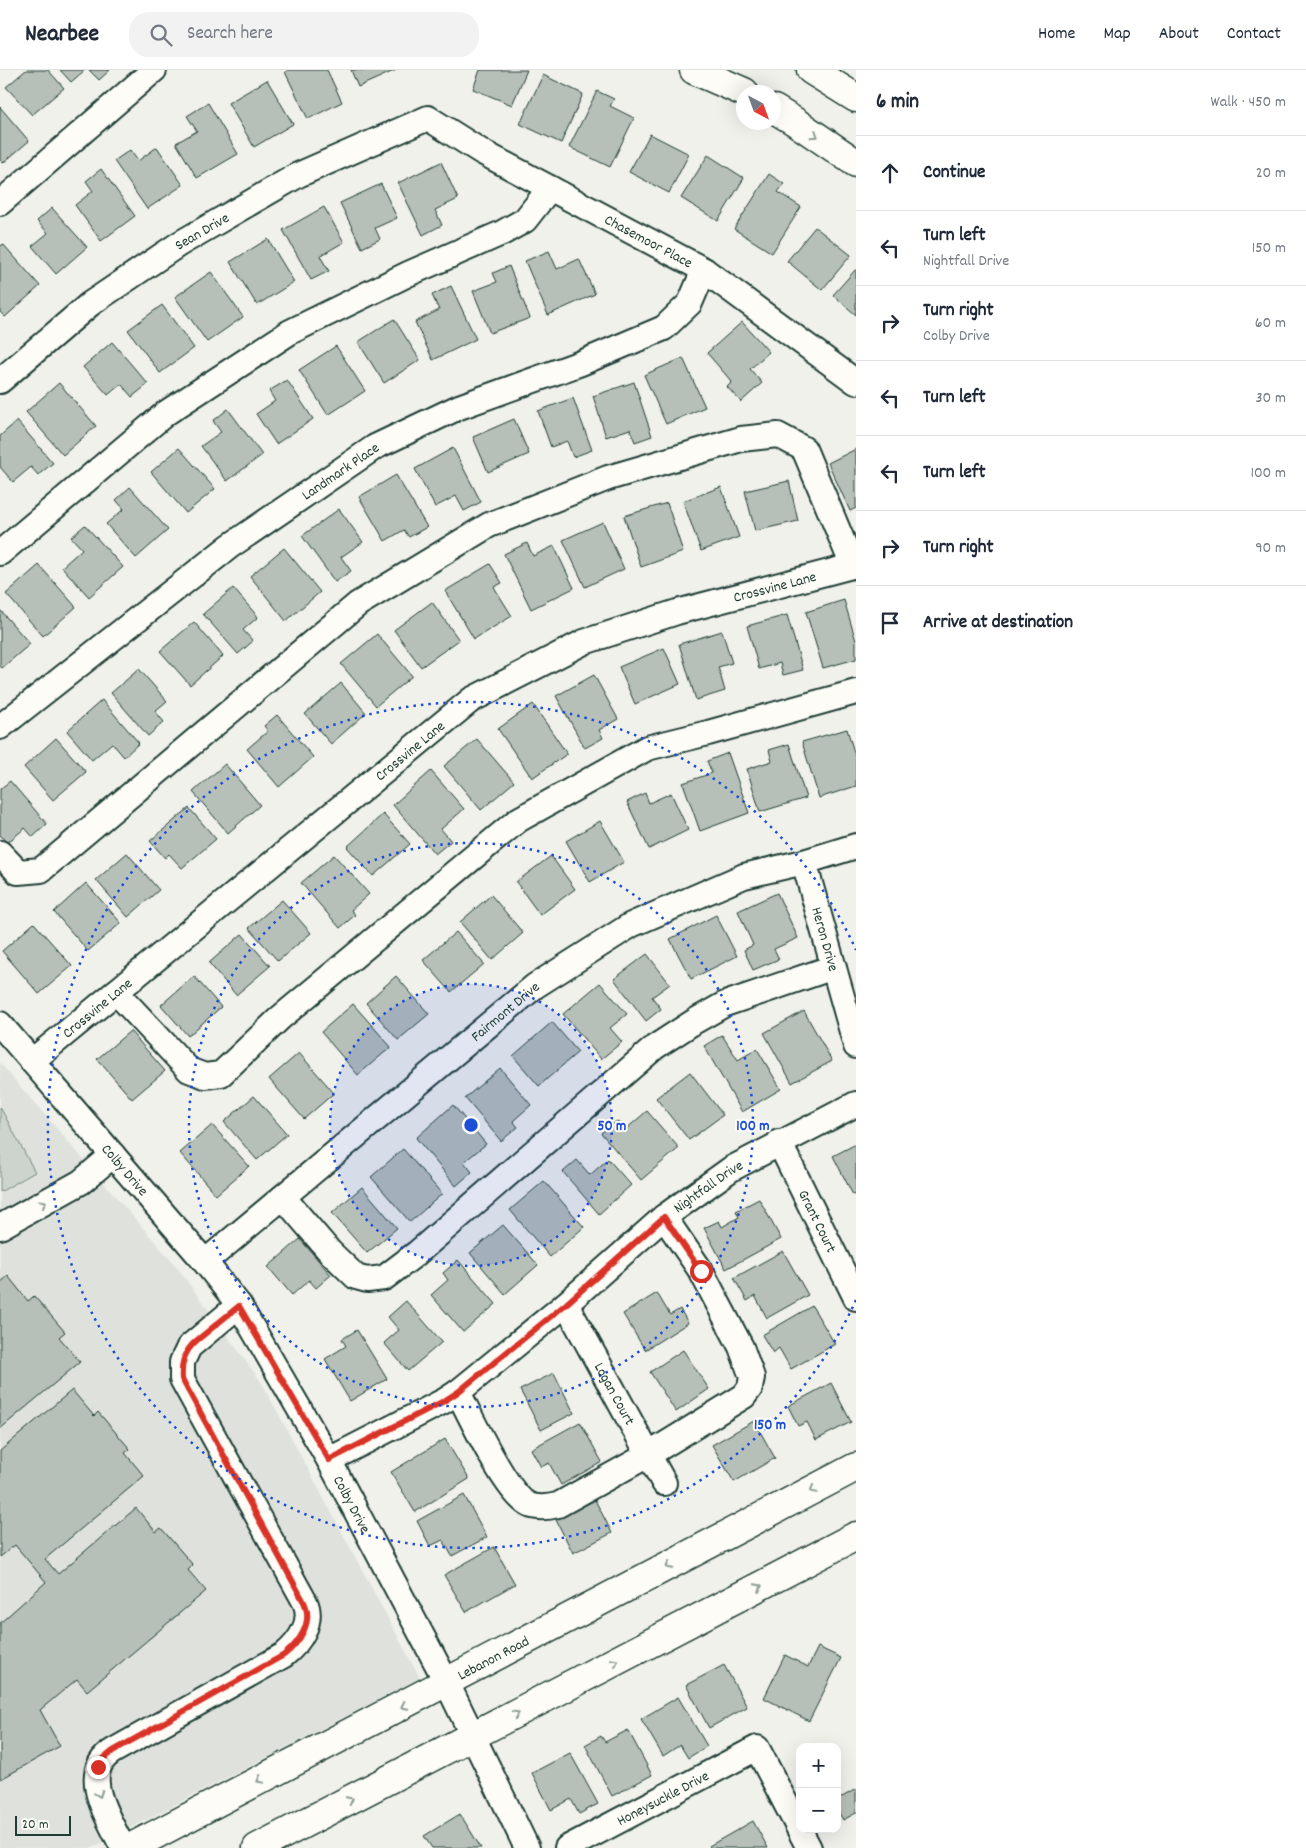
<!DOCTYPE html>
<html lang="en">
<head>
<meta charset="utf-8">
<style>
	:root { --surface:#fff; --page:#f2f2f3; --text:#1f2937; --muted:#747a83; --line:#e0e1e3 }
	body { margin:0; font-family:Dekko,sans-serif; background:var(--page); color:var(--text) }
	.controls { position:absolute; right:15px; bottom:15px; display:grid; overflow:hidden; border-radius:10px; box-shadow:0 5px 20px #0002 }
	.controls button { width:45px; height:45px; display:grid; place-items:center; padding:0; border:0; border-bottom:1px solid var(--line); background:var(--surface); color:var(--text); font:25px sans-serif }
	.compass { position:absolute; left:736px; top:15px; width:45px; height:45px; border-radius:50%; background:var(--surface); box-shadow:0 5px 20px #0002; rotate:139deg }
	.scale { position:absolute; left:15px; bottom:12px; width:56px; box-sizing:border-box; padding-left:5px; border:2px solid #1f3d34; border-top:0; font-size:14px; line-height:18px; white-space:nowrap; color:#1f3d34; -webkit-text-stroke:4px #fdfcf7; paint-order:stroke }
	.stop { position:absolute; width:15px; height:15px; margin:-11px; border:4px solid #d93025; border-radius:50%; background:#fff }
	.stop.end { background:#d93025; border-color:#fff; box-shadow:0 1px 5px #0008 }
	.list { margin:0; padding:0; list-style:none }
	h2 { display:flex; justify-content:space-between; align-items:center; height:65px; margin:0; padding:0 20px; font-size:21px }
	h2 small { font-size:16px; font-weight:400; color:var(--muted) }
	.list li { display:grid; grid-template-columns:32px 1fr auto; gap:15px; align-items:center; box-sizing:border-box; height:75px; padding:0 20px; border-top:1px solid var(--line) }
	.list b { display:block; font-size:19px; white-space:nowrap }
	.list p { margin:0; font-size:16px; white-space:nowrap; color:var(--muted) }
	.list em { font-size:16px; font-style:normal; color:var(--muted) }
	.icon { flex:none; width:28px; height:28px; fill:none; stroke:currentColor; stroke-width:2; stroke-linecap:round; stroke-linejoin:round }
	.map { position:relative; flex:none; width:856px; height:1778px; overflow:hidden }
	header { display:flex; align-items:center; gap:30px; box-sizing:border-box; height:70px; padding:0 25px; background:var(--surface); border-bottom:1px solid var(--line) }
	header strong { font-size:24px }
	nav { display:flex; gap:28px; margin-inline-start:auto; font-size:18px }
	.search { width:350px; height:45px; background:var(--page); display:flex; align-items:center; gap:12px; box-sizing:border-box; padding:0 18px; border-radius:20px; color:var(--muted); font-size:19px }
	main { display:flex }
	aside { flex:1; background:var(--surface) }
	.map>svg:first-child { display:block }
</style>
</head>
<body>
<header>
<strong>Nearbee</strong>
<div class="search"><svg class="icon" aria-label="search" viewBox="0 0 24 24"><circle cx="10" cy="10" r="6"/><path d="M15 15l6 6"/></svg>Search here</div>
<nav><a>Home</a><a>Map</a><a>About</a><a>Contact</a></nav>
</header>
<main>
<div class="map">
<svg width="856" height="1778" viewBox="0 0 856 1778">
	<rect width="100%" height="100%" fill="#f0f1eb"/>
	<filter id="ink" filterUnits="userSpaceOnUse"><feTurbulence type="fractalNoise" baseFrequency=".02" numOctaves="2"/><feDisplacementMap in="SourceGraphic" scale="10" xChannelSelector="R" yChannelSelector="G"/><feConvolveMatrix kernelMatrix="1 2 1 2 8 2 1 2 1" color-interpolation-filters="sRGB"/></filter>
	<g filter="url(#ink)">
		<path fill="#dfe2dc" d="M0 993 176 1196 262 1313 420 1608 92 1778H0Z"/>
		<path fill="#cdd3cd" stroke="#768880" d="M0 1037 35 1102 0 1122Z"/>
		<path fill="#b6bfb8" stroke="#1f3d34" d="M26 0H48L64 18 32 45 6 17Z
			M60 0H85L71 12Z
			M89 0H110L99 10Z
			M289 0H327L342 32 308 49 285 2Z
			M351 0H396L358 17Z
			M480 0H527L512 35 473 19Z
			M543 5 583 24 561 73 520 54Z
			M267 10 293 54 254 77 228 33Z
			M597 21 614 29 610 36 634 48 610 97 569 77Z
			M208 33 238 84 197 108 176 73 197 61 187 46Z
			M0 37 29 71 3 93 0 90Z
			M650 64 689 84 669 123 629 102Z
			M157 77 183 115 147 139 114 91 130 80 138 91Z
			M708 85 744 108 718 151 681 128Z
			M441 92 458 129 435 140 442 155 423 165 398 113Z
			M101 99 135 146 101 171 75 135 93 121 86 111Z
			M769 104 784 114 778 122 801 137 772 183 734 159Z
			M381 114 397 148 375 158 380 169 362 178 340 133Z
			M324 137 344 172 320 186 329 201 311 210 283 160Z
			M52 138 87 177 56 204 32 176 48 163 37 151Z
			M815 157 851 185 822 220 787 191Z
			M268 169 294 212 257 235 230 192Z
			M3 174 40 216 5 247 0 242V177Z
			M549 181 557 199 579 189 595 224 548 245 525 191Z
			M509 196 530 248 490 263 473 221 497 212 493 203Z
			M856 199V245L833 225Z
			M211 202 243 247 207 272 175 227Z
			M451 216 476 269 433 290 415 252 439 240 432 225Z
			M162 235 194 278 160 303 128 260Z
			M394 249 420 290 384 313 358 272Z
			M742 252 769 282 750 299 762 313 741 332 727 317 732 312 707 283Z
			M112 272 148 314 132 327 121 314 108 325 83 297Z
			M336 276 365 321 328 345 299 300Z
			M683 288 705 337 666 354 644 305Z
			M287 310 313 349 276 374 256 344 275 331 269 321Z
			M634 312 652 366 635 372 630 359 606 367 593 326Z
			M59 313 96 356 63 385 26 342Z
			M573 328 592 380 573 387 567 371 551 377 538 341Z
			M228 339 262 385 227 411 201 376 221 362 213 351Z
			M514 349 529 384 488 402 473 367Z
			M17 351 53 393 38 405 31 397 13 412 0 397V366Z
			M179 378 215 419 186 443 151 402Z
			M453 378 481 432 464 441 456 426 435 437 415 399Z
			M856 379V438L850 441 828 393Z
			M396 405 427 457 409 467 404 460 385 471 359 427Z
			M789 411 798 451 755 461 745 421Z
			M130 417 168 460 136 488 106 454 124 439 116 430Z
			M721 417 739 467 701 481 683 431Z
			M667 433 683 482 641 497 624 446Z
			M339 439 363 472 341 487 351 501 335 512 302 466Z
			M603 452 624 499 585 517 563 470Z
			M85 455 123 497 89 527 62 497 82 479 71 467Z
			M527 473 533 486 554 476 574 518 531 539 504 484Z
			M284 478 320 522 286 551 250 506Z
			M490 494 502 513 494 517 512 546 474 569 445 521Z
			M39 495 76 537 43 566 6 524Z
			M233 518 258 547 243 560 253 571 238 584 203 544Z
			M844 530 856 571V589L823 598 806 542Z
			M432 532 459 570 421 597 394 560Z
			M0 540 30 574 2 598 0 596Z
			M787 545 803 600 783 605 780 593 759 599 747 556Z
			M194 552 223 586 190 615 160 581Z
			M722 561 732 593 718 597 725 621 696 630 679 574Z
			M377 564 412 606 376 636 341 594Z
			M664 578 680 614 635 634 619 597Z
			M139 599 167 631 155 641 164 652 148 666 111 623Z
			M594 605 618 649 599 660 603 668 585 678 556 626Z
			M341 613 366 643 331 674 305 644Z
			M102 630 139 673 124 687 112 673 92 690 67 661Z
			M533 634 567 684 532 708 498 659Z
			M277 645 313 687 279 717 247 679 268 661 264 656Z
			M847 659 856 689V716L819 728 802 672Z
			M56 668 86 702 53 730 24 697Z
			M477 669 514 712 481 740 444 696Z
			M789 674 806 728 760 742 747 699 772 691 769 680Z
			M728 683 749 743 700 761 683 713 712 703 707 691Z
			M225 694 260 735 228 763 193 722Z
			M431 701 464 739 441 759 451 771 435 784 393 735Z
			M10 711 47 754 33 767 25 758 7 773 0 765V719Z
			M645 723 649 733 671 723 688 760 649 779 627 732Z
			M189 738 216 769 182 798 169 784 165 788 150 771Z
			M383 744 410 774 373 806 347 777Z
			M600 751 624 792 590 812 566 771Z
			M127 783 159 820 128 847 96 810Z
			M334 785 369 824 351 840 355 845 340 858 301 813Z
			M551 786 575 819 540 845 516 812Z
			M86 813 121 853 88 881 54 842Z
			M777 823 798 868 774 879 779 889 753 900 744 880 753 875 738 841Z
			M491 825 523 863 492 890 460 852Z
			M282 830 311 863 278 891 249 858Z
			M716 845 737 886 691 909 670 869Z
			M34 853 72 896 39 924 2 881Z
			M456 862 484 894 451 922 423 890Z
			M242 864 270 896 236 925 209 893Z
			M647 884 670 914 652 927 661 939 646 951 614 909Z
			M194 906 221 937 188 966 161 935Z
			M396 906 429 944 398 970 366 933Z
			M600 913 627 944 610 958 622 972 601 989 563 944Z
			M353 934 391 977 358 1005 321 962Z
			M804 941 832 991 792 1013 764 963Z
			M552 952 578 982 539 1016 513 986Z
			M130 961 165 1001 132 1029 97 989Z
			M722 965 738 990 757 979 781 1019 742 1042 704 976Z
			M299 983 334 1023 304 1049 269 1009Z
			M500 998 531 1035 513 1051 518 1057 501 1071 465 1028Z
			M690 1002 723 1045 689 1070 656 1028Z
			M254 1026 287 1064 257 1090 224 1052Z
			M453 1035 486 1074 464 1092 472 1102 456 1116 416 1068Z
			M647 1041 679 1078 641 1110 601 1063 617 1051 625 1060Z
			M212 1055 249 1096 216 1125 180 1083Z
			M856 1074V1124L853 1125 833 1086Z
			M403 1079 442 1124 410 1152 371 1107Z
			M608 1089 631 1115 599 1144 563 1102 577 1090 590 1105Z
			M544 1111 584 1157 550 1187 510 1140Z
			M362 1117 397 1158 367 1183 332 1143Z
			M759 1129 781 1169 726 1199 704 1158 719 1151 722 1157 739 1147 736 1141Z
			M503 1155 538 1195 505 1224 470 1183Z
			M300 1169 331 1205 316 1218 309 1210 292 1225 268 1197Z
			M783 1181 808 1225 767 1248 755 1226 747 1231 734 1208Z
			M458 1190 496 1234 463 1262 431 1225 448 1210 443 1203Z
			M8 1206 28 1231 34 1226 65 1262 59 1267 80 1292 0 1359V1213Z
			M657 1223 670 1245 680 1239 688 1253 645 1280 623 1244Z
			M406 1231 442 1272 408 1301 384 1273 399 1260 388 1247Z
			M812 1236 835 1274 791 1299 779 1278 773 1283 762 1265Z
			M357 1260 387 1309 350 1331 325 1289 346 1276 342 1269Z
			M683 1280 709 1319 676 1342 650 1302Z
			M554 1303 574 1343 541 1360 520 1320Z
			M831 1313 851 1352 816 1370 807 1352 798 1356 788 1336Z
			M72 1320 94 1346 98 1342 130 1379 125 1383 144 1406 45 1489 58 1504 136 1438 156 1462 161 1458 193 1495 188 1500 206 1521 87 1621 77 1609 40 1640 60 1676 1 1709 0 1706V1553L46 1512 15 1475 0 1487V1381Z
			M754 1351 775 1388 734 1412 712 1375Z
			M580 1352 602 1392 561 1415 549 1393 541 1397 531 1379Z
			M445 1369 469 1409 415 1442 391 1402Z
			M464 1425 487 1467 452 1486 443 1470 430 1476 417 1451Z
			M595 1430 612 1463 573 1483 556 1450Z
			M494 1477 515 1514 466 1542 444 1505Z
			M818 1577 841 1588 809 1651 764 1628 785 1585 808 1597Z
			M724 1595 747 1637 709 1658 686 1615Z
			M678 1627 707 1676 688 1688 680 1675 663 1686 641 1649Z
			M628 1660 652 1705 612 1726 585 1675 601 1666 605 1672Z
			M570 1683 598 1734 579 1744 571 1729 551 1740 532 1703Z
			M856 1719V1743L843 1750 837 1739V1730Z
			M460 1744 481 1778H432L424 1766Z
			M753 1751 768 1778H711L709 1776Z"/>
		<g fill="none" stroke-linecap="round" stroke-linejoin="round">
			<defs>
				<g id="minor">
					<path d="M0 133 154 0"/>
					<path id="s1" d="M0 311 90 234 179 174 298 105 428 48 482 82 704 200 856 312"/>
					<path d="M0 483 166 343 290 262 408 204 502 163 525 150 550 118"/>
					<path id="s2" d="M0 657 230 476 375 377 459 337 581 293 664 258 690 233 704 200"/>
					<path d="M0 783 18 802 41 800 358 534 489 455 608 408 741 369 778 365 804 379 853 496"/>
					<path id="s3" d="M804 792 856 976"/>
					<path d="M116 922 189 1000 205 1006 221 1004 280 948 518 750 647 678 708 663 856 622"/>
					<path id="s4" d="M0 954 205 1192 239 1235 329 1390 447 1613 527 1778"/>
					<path id="s5" d="M32 991 471 630 584 572 677 542 856 495"/>
					<path id="s6" d="M779 1072 856 1228"/>
					<path d="M283 1127 330 1182 356 1207 367 1210 384 1208 417 1183 655 977 695 951 725 934 834 897"/>
					<path d="M0 1157 81 1112 113 1085"/>
					<path id="s7" d="M205 1192 535 916 631 855 744 806 804 792 856 776"/>
					<path id="s8" d="M566 1234 664 1413"/>
					<path d="M458 1322C470 1345 509 1430 532 1436 540 1438 550 1437 558 1435L648 1385 744 1326 750 1318 752 1307 741 1277 701 1201 664 1147"/>
					<path id="s9" d="M329 1390 444 1331 458 1322 566 1234 664 1147 731 1099 856 1034"/>
					<path d="M123 1778C110 1750 77 1703 113 1681L284 1585C299 1573 314 1552 305 1532L182 1309V1292L189 1277 239 1235"/>
					<path id="s10" d="M567 1778 757 1678 809 1778"/>
				</g>
				<g id="major">
					<path d="M694 0 744 22"/>
					<path d="M811 0 856 28"/>
					<path d="M774 39 794 51 856 93"/>
					<path id="s11" d="M130 1778 856 1397"/>
					<path d="M257 1778 856 1466"/>
				</g>
			</defs>
			<use href="#minor" stroke="#1f3d34" stroke-width="28"/>
			<use href="#major" stroke="#1f3d34" stroke-width="31"/>
			<use href="#minor" stroke="#fdfcf7" stroke-width="24"/>
			<use href="#major" stroke="#fdfcf7" stroke-width="28"/>
		</g>
		<defs><path id="oneway-chevron" d="M-2-3.5L2.5 0L-2 3.5" fill="none" stroke-width="1.6" stroke-linecap="round" stroke-linejoin="round" transform="scale(1.25)"/></defs>
		<g stroke="#8e9c96">
			<use href="#oneway-chevron" transform="translate(815 65) rotate(33)"/>
			<use href="#oneway-chevron" transform="translate(43 1133) rotate(-29)"/>
			<use href="#oneway-chevron" transform="translate(813 1420) rotate(152)"/>
			<use href="#oneway-chevron" transform="translate(669 1496) rotate(152)"/>
			<use href="#oneway-chevron" transform="translate(759 1517) rotate(-28)"/>
			<use href="#oneway-chevron" transform="translate(615 1592) rotate(-28)"/>
			<use href="#oneway-chevron" transform="translate(404 1636) rotate(153)"/>
			<use href="#oneway-chevron" transform="translate(516 1644) rotate(-27)"/>
			<use href="#oneway-chevron" transform="translate(260 1710) rotate(153)"/>
			<use href="#oneway-chevron" transform="translate(99 1724) rotate(69)"/>
			<use href="#oneway-chevron" transform="translate(350 1730) rotate(-27)"/>
		</g>
	</g>
	<g fill="none" stroke-linecap="round" stroke-linejoin="round" filter="url(#ink)">
		<path stroke="#d93025" stroke-width="6" d="M98 1697 103 1689 113 1681 284 1585C299 1573 314 1552 304 1532L182 1309C181 1293 184 1282 196 1271L239 1236 329 1390 444 1331 458 1322 566 1234 664 1147 701 1201"/>
	</g>
	<circle cx="471" cy="1055" r="141" fill="#1d4ed8" fill-opacity=".12"/>
	<g fill="none" stroke="#1d4ed8" stroke-width="2.5" stroke-dasharray="2.5 5">
		<circle cx="471" cy="1055" r="141"/>
		<circle cx="471" cy="1055" r="282"/>
		<path d="M856 1230A423 423 0 1 1 856 880"/>
	</g>
	<g text-anchor="middle" stroke-width="4" stroke-linejoin="round" paint-order="stroke">
		<g font-size="15" fill="#1f3d34" stroke="#fdfcf7">
			<text dy="5" stroke="none"><textPath href="#s1" startOffset="252">Sean Drive</textPath></text>
			<text dy="5" stroke="none"><textPath href="#s1" startOffset="758">Chasemoor Place</textPath></text>
			<text dy="5" stroke="none"><textPath href="#s2" startOffset="426">Landmark Place</textPath></text>
			<text dy="5" stroke="none"><textPath href="#s5" startOffset="894">Crossvine Lane</textPath></text>
			<text dy="5" stroke="none"><textPath href="#s5" startOffset="489">Crossvine Lane</textPath></text>
			<text dy="5" stroke="none"><textPath href="#s3" startOffset="80">Heron Drive</textPath></text>
			<text dy="5" stroke="none"><textPath href="#s5" startOffset="84">Crossvine Lane</textPath></text>
			<text dy="5" stroke="none"><textPath href="#s7" startOffset="391">Fairmont Drive</textPath></text>
			<text dy="5" stroke="none"><textPath href="#s4" startOffset="192">Colby Drive</textPath></text>
			<text dy="5" stroke="none"><textPath href="#s9" startOffset="470">Nightfall Drive</textPath></text>
			<text dy="5" stroke="none"><textPath href="#s6" startOffset="88">Grant Court</textPath></text>
			<text dy="5" stroke="none"><textPath href="#s8" startOffset="102">Logan Court</textPath></text>
			<text dy="5" stroke="none"><textPath href="#s4" startOffset="598">Colby Drive</textPath></text>
			<text dy="5" stroke="none"><textPath href="#s11" startOffset="410">Lebanon Road</textPath></text>
			<text dy="5" stroke="none"><textPath href="#s10" startOffset="108">Honeysuckle Drive</textPath></text>
		</g>
	</g>
	<circle cx="471" cy="1055" r="8" fill="#1d4ed8" stroke="#fdfcf7" stroke-width="2.5"/>
	<g font-size="15" text-anchor="middle" font-weight="bold" fill="#1d4ed8" stroke="#fdfcf7" stroke-width="4" stroke-linejoin="round" paint-order="stroke">
		<text x="612" y="1060">50 m</text>
		<text x="753" y="1060">100 m</text>
		<text x="770" y="1359">150 m</text>
	</g>
</svg>
<div class="controls">
<button>+</button>
<button>−</button>
</div>
<svg class="compass" viewBox="-18 -18 36 36"><path d="M0-13l5 13h-10z" fill="#e53935"/><path d="M0 13l5-13h-10z" fill="#747a83"/></svg>
<div class="scale">20 m</div>
<div class="stop" style="left:701px;top:1201px"></div>
<div class="stop end" style="left:98px;top:1697px"></div>
</div>
<aside>
<h2>6 min<small>Walk · 450 m</small></h2>
<ul class="list">
<li><svg class="icon" aria-label="ahead" viewBox="0 0 24 24"><path d="M12 20V5M6 11l6-6 6 6"/></svg><div><b>Continue</b></div><em>20 m</em></li>
<li><svg class="icon" aria-label="left" viewBox="0 0 24 24"><path d="M17 20v-9H6M10 6l-5 5 5 5"/></svg><div><b>Turn left</b><p>Nightfall Drive</p></div><em>150 m</em></li>
<li><svg class="icon" aria-label="right" viewBox="0 0 24 24"><path d="M7 20v-9h11M14 6l5 5-5 5"/></svg><div><b>Turn right</b><p>Colby Drive</p></div><em>60 m</em></li>
<li><svg class="icon" aria-label="left" viewBox="0 0 24 24"><path d="M17 20v-9H6M10 6l-5 5 5 5"/></svg><div><b>Turn left</b></div><em>30 m</em></li>
<li><svg class="icon" aria-label="left" viewBox="0 0 24 24"><path d="M17 20v-9H6M10 6l-5 5 5 5"/></svg><div><b>Turn left</b></div><em>100 m</em></li>
<li><svg class="icon" aria-label="right" viewBox="0 0 24 24"><path d="M7 20v-9h11M14 6l5 5-5 5"/></svg><div><b>Turn right</b></div><em>90 m</em></li>
<li><svg class="icon" aria-label="arrive" viewBox="0 0 24 24"><path d="M6 21V4h12l-3 4 3 4H6"/></svg><div><b>Arrive at destination</b></div></li>
</ul>
</aside>
</main>
</body>
</html>
